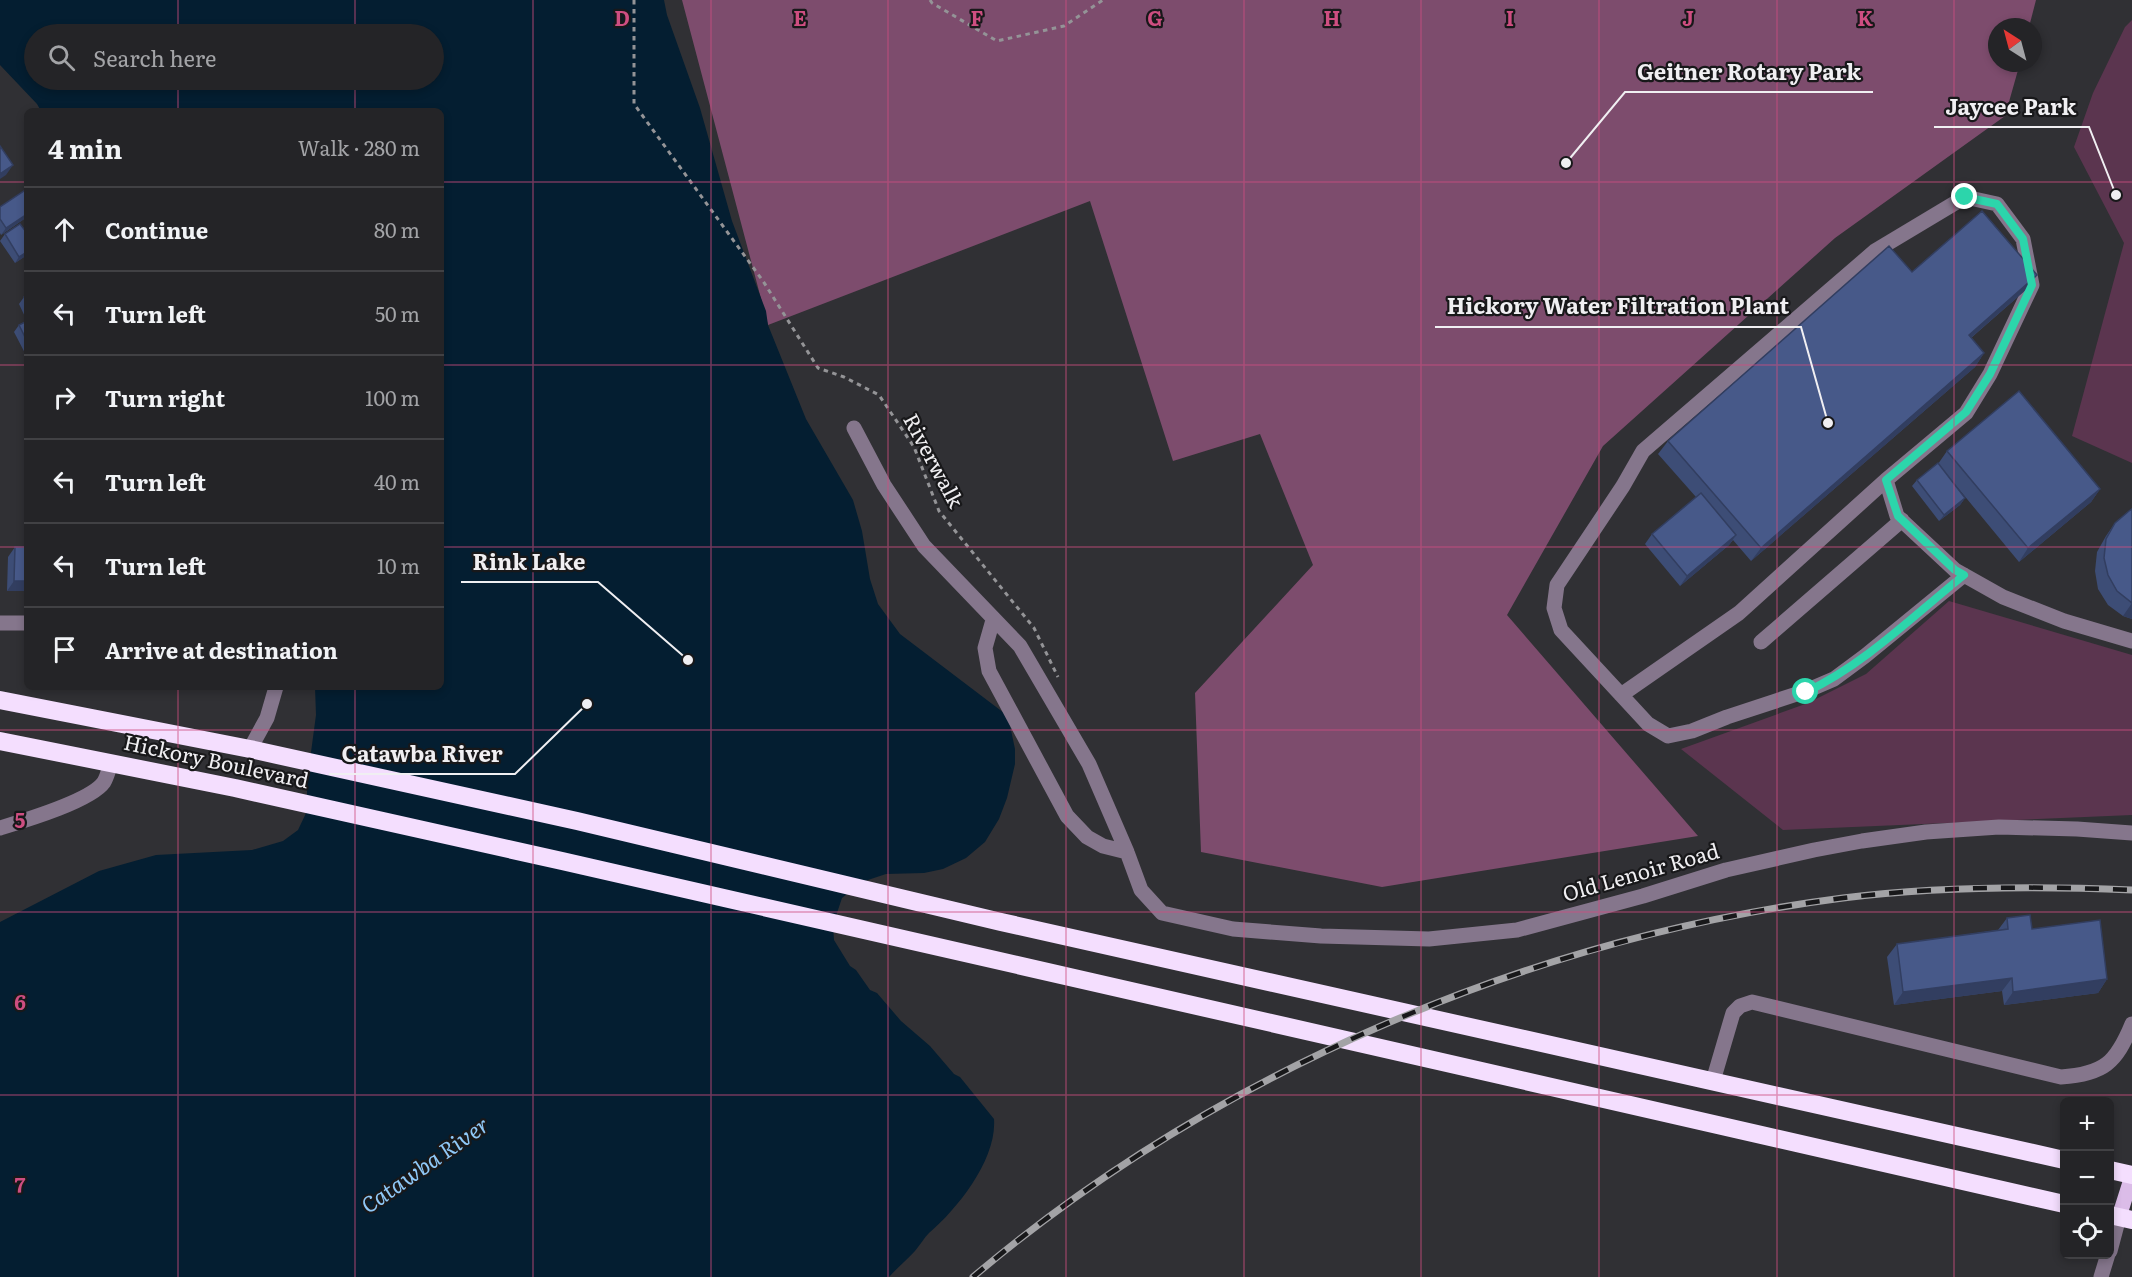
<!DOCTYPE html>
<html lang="en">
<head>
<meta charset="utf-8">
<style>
	:root { --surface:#242427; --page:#303033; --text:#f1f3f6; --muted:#a3a4a7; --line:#414144 }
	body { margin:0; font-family:Literata,serif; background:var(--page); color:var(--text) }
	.controls { position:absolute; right:18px; bottom:18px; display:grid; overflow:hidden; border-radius:9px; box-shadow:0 3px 9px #0003 }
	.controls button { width:54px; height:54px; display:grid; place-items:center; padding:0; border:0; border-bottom:2px solid var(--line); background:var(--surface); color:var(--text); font:30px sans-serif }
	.compass { position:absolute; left:1988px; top:18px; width:54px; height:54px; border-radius:50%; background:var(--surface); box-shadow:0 3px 9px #0003; rotate:324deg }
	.stop { position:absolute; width:18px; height:18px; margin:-14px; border:4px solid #2cd5ab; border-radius:50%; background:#fff }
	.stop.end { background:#2cd5ab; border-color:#fff; box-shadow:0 2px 6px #0008 }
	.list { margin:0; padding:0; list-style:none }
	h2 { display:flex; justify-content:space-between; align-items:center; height:78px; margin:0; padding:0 24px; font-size:26px }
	h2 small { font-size:20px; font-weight:400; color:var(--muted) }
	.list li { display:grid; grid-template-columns:39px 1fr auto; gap:18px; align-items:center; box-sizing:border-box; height:84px; padding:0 24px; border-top:2px solid var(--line) }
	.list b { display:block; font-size:22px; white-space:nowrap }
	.list em { font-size:20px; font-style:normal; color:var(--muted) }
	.icon { flex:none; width:33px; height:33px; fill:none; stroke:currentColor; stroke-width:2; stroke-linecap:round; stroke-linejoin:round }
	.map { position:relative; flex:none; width:2132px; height:1277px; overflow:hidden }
	.search { position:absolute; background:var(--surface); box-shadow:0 3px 9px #0003; left:24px; top:24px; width:420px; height:66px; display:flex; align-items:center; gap:15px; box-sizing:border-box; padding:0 21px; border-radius:33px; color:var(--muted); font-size:22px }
	.panel { position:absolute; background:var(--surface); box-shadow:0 3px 9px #0003; left:24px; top:108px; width:420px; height:582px; border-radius:9px }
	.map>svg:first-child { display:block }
</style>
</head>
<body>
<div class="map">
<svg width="2132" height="1277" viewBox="0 0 2132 1277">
	<rect width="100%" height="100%" fill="#303034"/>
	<path fill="#5b354f" d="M2132 20V463L2072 436 2124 243 2074 147 2093 93 2125 27Z
		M1949 601 2132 655V815L1783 830 1681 749 1808 703 1866 674Z"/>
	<path fill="#7d4c6d" d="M682 0H2036L2029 27H1997V63H2020L2005 116 1835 238 1603 446 1507 615 1698 836 1382 887 1201 852 1195 693 1313 565 1260 434 1173 461 1090 201 768 325Z"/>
	<path fill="#041e31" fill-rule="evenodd" d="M0 0H664L667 15 700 108 732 221 766 311 768 325 806 419 853 500 862 531 870 579 878 604 900 634 1008 716 1015 749V764L1007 798 999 819 985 842 966 858 943 869 924 873 886 874 862 882 842 898 833 925 834 940 850 966 856 970 870 990 877 993 901 1021 930 1046 954 1074 960 1077 994 1119C997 1159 958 1208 929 1233 924 1238 920 1245 915 1251 907 1260 897 1268 889 1277H0V922L99 871 156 855 252 850 283 841 298 830 307 811V782L316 715 315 687H441V111H41L37 104 0 65ZM34 34H434V80H34Z"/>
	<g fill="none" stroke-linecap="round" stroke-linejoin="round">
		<path stroke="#949497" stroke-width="3" stroke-dasharray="4.5 4.5" stroke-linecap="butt" d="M634 0V104L763 281 818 368 844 377 879 395 914 447 939 511 1034 628 1058 677
			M930 0 932 3 997 41 1064 26 1103 0"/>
		<path stroke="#85768c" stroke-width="15" d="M854 428 884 485 924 546 1020 646 1089 764 1127 852 1141 890 1162 913 1233 929 1321 936 1429 939 1517 930 1643 896 1726 870 1814 850 1862 841 1926 832 1999 827 2077 829 2132 833
			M1964 575 1865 656 1834 679 1806 691 1727 717 1692 731 1668 736 1648 724 1561 630 1554 608 1557 585 1623 486 1643 451 1875 251 1965 197 1997 204 2023 239 2032 285 1990 374 1966 413 1886 480 1897 516 1955 570 2003 597 2064 621 2132 641
			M993 620 985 648 989 671 1067 816 1087 837 1103 846 1127 852
			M0 623H27
			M1761 642 1902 520
			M1621 695 1739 613 1886 480
			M250 749 267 718 276 687
			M0 828C23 821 91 801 104 782 107 777 109 769 111 763
			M1713 1081 1733 1013 1740 1006 1752 1002 2061 1077C2104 1074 2116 1063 2132 1024
			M2110 1251 2119 1217
			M2101 1277 2108 1254"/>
		<path stroke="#dbbce8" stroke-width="15" d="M2119 1217 2132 1176"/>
		<path stroke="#f4defe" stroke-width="18" d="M0 700 250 749 577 821 1001 922 2064 1160
			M0 741 235 788 562 861 2064 1204
			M2110 1170 2132 1175
			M2110 1215 2132 1220"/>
		<defs>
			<path id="rail" d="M973 1277C1214 1073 1530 938 1843 898 1939 886 2036 886 2132 890"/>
		</defs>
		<use href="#rail" stroke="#a3a3a6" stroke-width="7"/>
		<use href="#rail" stroke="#18181a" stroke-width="4.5" stroke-dasharray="14" stroke-linecap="butt"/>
	</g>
	<path fill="#3d4d76" d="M0 207 27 217 1 235 0 233Z
		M27 233V255L15 263 0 241 5 234Z
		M1912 272 2028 288 1971 338 1984 353 1975 367 1751 561 1733 540 1729 545 1680 586 1645 544 1652 534 1696 497 1658 454 1668 441Z
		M27 296V357L14 332 19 325 27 321 19 304 24 297Z
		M1947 451 2100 489 2091 502 2019 562 1953 482 1965 498 1960 505 1939 521 1912 486 1917 480 1938 464Z
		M2132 509V619L2123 616 2108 605 2098 589 2095 571 2097 552 2106 536 2115 523Z
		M15 547H27V591H7L8 557Z
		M2007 918 2032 929 2107 979 2098 993 2004 1005 2002 991 1894 1005 1887 957 1897 944 1998 930Z"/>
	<path fill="#323e60" d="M13 165 6 175 0 179V174Z
		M27 214V217L1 235 6 228Z
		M27 252V255L15 263 19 257Z
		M2037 275 2028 288 1959 348 1969 335Z
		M1984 353 1975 367 1751 561 1761 548Z
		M2100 489 2091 502 2019 562 2028 548Z
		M1965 498 1960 505 1939 521 1944 515Z
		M1736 535 1729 545 1680 586 1687 576Z
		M14 581H27V591H7Z
		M2132 603V619L2123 616Z
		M2012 978 2002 991 1894 1005 1903 992Z
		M2107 979 2098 993 2004 1005 2013 992Z"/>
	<path fill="#475989" stroke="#323e60" stroke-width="1.5" d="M0 146 13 165 0 174Z
		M27 189V214L6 228 0 219V207Z
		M1982 211 2037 275 1969 335 1984 353 1761 548 1668 441 1889 246 1912 272Z
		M20 224 27 233V252L19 257 5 234Z
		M27 296V304L24 297Z
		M27 321V341L19 325Z
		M2019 391 2100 489 2028 548 1947 451Z
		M1938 463 1965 498 1944 515 1917 480Z
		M1701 493 1736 535 1687 576 1652 534Z
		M2132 509V603L2117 591 2108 575 2104 558 2106 539 2115 523 2129 511Z
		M15 547H27V581H14Z
		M2030 915 2032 929 2100 920 2107 979 2013 992 2012 978 1903 992 1897 944 2008 929 2007 918Z"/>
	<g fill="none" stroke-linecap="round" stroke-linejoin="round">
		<path stroke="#2cd5ab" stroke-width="8" d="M1806 692C1865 664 1913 616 1964 575L1955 570 1898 516 1886 480 1966 412 1990 374 2032 285 2023 239 1997 204 1965 197"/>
	</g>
	<path fill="none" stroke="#ce4e81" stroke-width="1.5" stroke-opacity="0.55" d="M178 0V34M355 0V34M533 0V1277M711 0V1277M888 0V1277M1066 0V1277M1244 0V1277M1421 0V1277M1599 0V1277M1777 0V1277M1954 0V1277M178 80V111M355 80V111M0 182H27M441 182H2132M0 365H27M441 365H2132M0 547H27M441 547H2132M178 687V1277M355 687V1277M0 730H2132M0 912H2132M0 1095H2132"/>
	<g text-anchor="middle" stroke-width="4.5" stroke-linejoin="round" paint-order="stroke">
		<g font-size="21" fill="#f0eff2" stroke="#18181a">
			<text transform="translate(933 461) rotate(62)" y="7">Riverwalk</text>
			<text transform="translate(216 762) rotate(12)" y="7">Hickory Boulevard</text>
			<text transform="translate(1641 873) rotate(-16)" y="7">Old Lenoir Road</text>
		</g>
		<g font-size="22" font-style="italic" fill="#8fc8f7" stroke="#18181a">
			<text transform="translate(425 1165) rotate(-35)" y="8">Catawba River</text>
		</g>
	</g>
	<g font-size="20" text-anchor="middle" font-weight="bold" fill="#ce4e81" stroke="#18181a" stroke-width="4.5" stroke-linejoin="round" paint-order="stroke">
		<text x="622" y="26">D</text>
		<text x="800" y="26">E</text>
		<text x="977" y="26">F</text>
		<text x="1155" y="26">G</text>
		<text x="1332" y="26">H</text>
		<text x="1510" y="26">I</text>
		<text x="1688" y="26">J</text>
		<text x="1865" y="26">K</text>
		<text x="20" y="828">5</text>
		<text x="20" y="1010">6</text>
		<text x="20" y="1193">7</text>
	</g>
	<path fill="none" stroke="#f0eff2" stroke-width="2" d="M1566 163L1625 92H1873M2116 195L2089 127H1934M1828 423L1801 327H1435M688 660L598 582H461M587 704L515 774H329"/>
	<g fill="#f0eff2" stroke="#18181a" stroke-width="2">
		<circle cx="1566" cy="163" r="6"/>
		<circle cx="2116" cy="195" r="6"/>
		<circle cx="1828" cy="423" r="6"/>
		<circle cx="688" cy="660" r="6"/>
		<circle cx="587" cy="704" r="6"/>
	</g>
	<g font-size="22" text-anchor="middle" font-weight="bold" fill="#f0eff2" stroke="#18181a" stroke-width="4.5" stroke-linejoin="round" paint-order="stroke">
		<text x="1749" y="80">Geitner Rotary Park</text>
		<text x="2011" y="115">Jaycee Park</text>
		<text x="1618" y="314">Hickory Water Filtration Plant</text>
		<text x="529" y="570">Rink Lake</text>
		<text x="422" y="762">Catawba River</text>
	</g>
</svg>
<div class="controls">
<button>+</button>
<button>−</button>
<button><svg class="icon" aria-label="locate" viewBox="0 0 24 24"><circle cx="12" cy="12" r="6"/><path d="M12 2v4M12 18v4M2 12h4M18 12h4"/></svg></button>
</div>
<svg class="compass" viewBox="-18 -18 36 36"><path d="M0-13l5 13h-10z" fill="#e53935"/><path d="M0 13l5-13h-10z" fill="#a3a4a7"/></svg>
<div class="stop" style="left:1806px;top:692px"></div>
<div class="stop end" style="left:1965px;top:197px"></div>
<div class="search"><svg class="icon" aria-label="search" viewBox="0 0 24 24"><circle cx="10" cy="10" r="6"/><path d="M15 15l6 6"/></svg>Search here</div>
<section class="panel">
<h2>4 min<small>Walk · 280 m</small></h2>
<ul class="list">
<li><svg class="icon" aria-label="ahead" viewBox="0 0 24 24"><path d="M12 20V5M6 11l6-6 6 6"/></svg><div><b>Continue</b></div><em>80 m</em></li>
<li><svg class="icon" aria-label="left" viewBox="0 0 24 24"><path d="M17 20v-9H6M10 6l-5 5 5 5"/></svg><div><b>Turn left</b></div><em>50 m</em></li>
<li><svg class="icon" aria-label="right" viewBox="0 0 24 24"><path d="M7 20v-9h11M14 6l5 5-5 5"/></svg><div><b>Turn right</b></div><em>100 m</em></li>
<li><svg class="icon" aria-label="left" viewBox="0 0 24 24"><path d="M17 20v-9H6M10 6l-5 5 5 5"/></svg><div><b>Turn left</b></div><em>40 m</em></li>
<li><svg class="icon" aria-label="left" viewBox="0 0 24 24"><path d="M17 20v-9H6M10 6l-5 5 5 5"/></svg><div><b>Turn left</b></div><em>10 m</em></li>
<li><svg class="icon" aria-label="arrive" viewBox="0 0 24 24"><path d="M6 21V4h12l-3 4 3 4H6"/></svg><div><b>Arrive at destination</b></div></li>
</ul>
</section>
</div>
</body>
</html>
